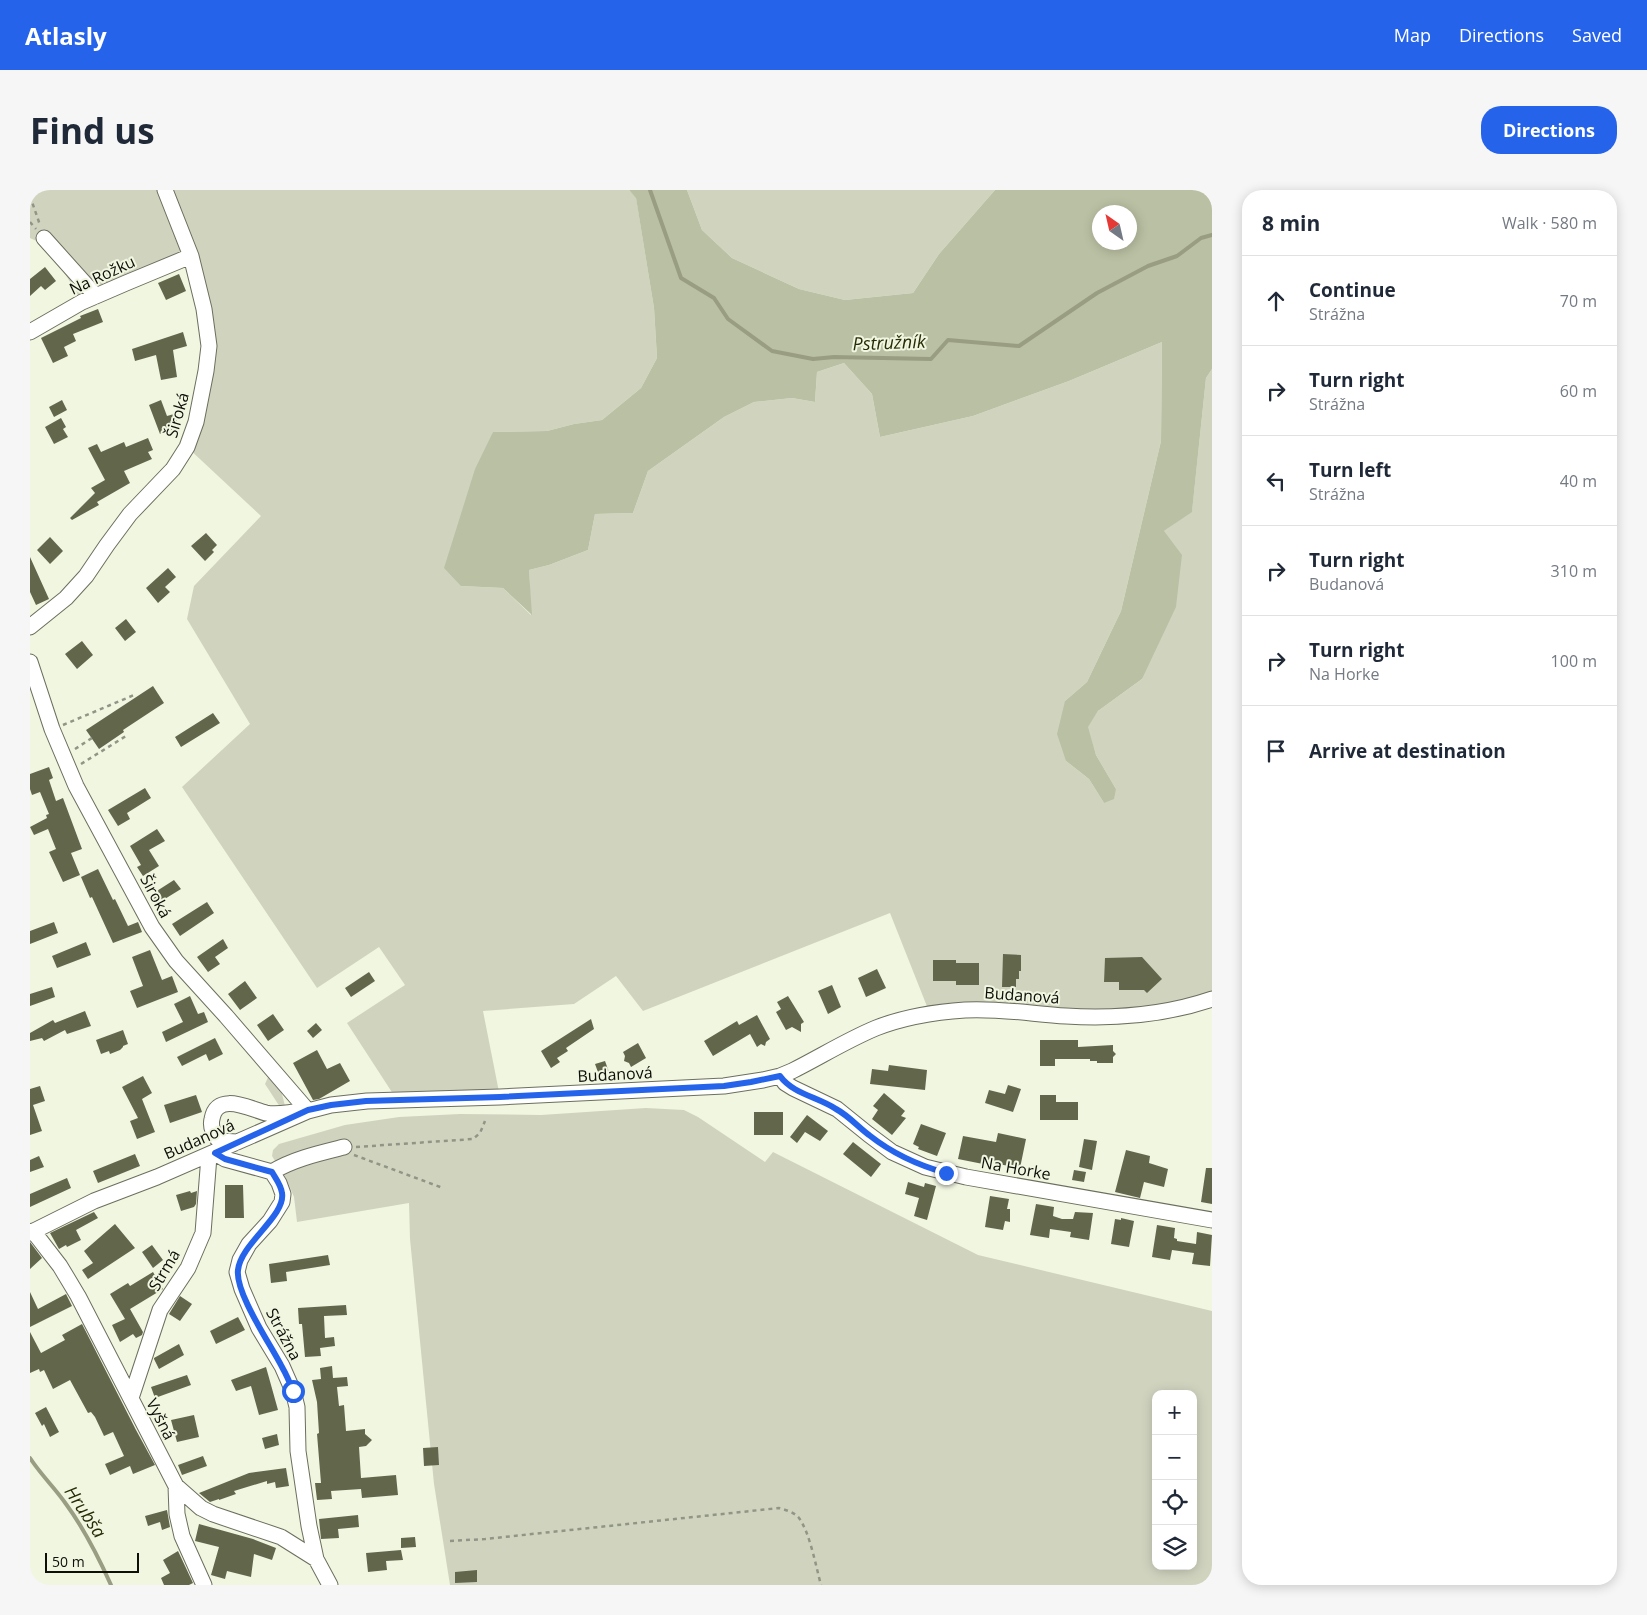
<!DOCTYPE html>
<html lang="en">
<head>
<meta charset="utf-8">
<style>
	:root { --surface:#fff; --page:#f6f6f7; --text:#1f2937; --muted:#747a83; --line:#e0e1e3; --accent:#2563eb }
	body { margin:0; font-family:"Open Sans",sans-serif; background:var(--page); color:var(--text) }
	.controls { position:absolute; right:15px; bottom:15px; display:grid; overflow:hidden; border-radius:10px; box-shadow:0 2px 12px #0003 }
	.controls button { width:45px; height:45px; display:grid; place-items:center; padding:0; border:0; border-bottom:1px solid var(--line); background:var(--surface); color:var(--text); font:25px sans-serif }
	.compass { position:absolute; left:1062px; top:15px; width:45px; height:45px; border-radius:50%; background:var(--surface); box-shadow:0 2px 12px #0003; rotate:326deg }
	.scale { position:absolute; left:15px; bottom:12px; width:94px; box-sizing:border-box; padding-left:5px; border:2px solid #0d0f08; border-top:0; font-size:14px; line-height:18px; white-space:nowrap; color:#0d0f08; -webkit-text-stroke:4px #f1f6e1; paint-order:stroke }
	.stop { position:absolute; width:15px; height:15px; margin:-11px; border:4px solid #2563eb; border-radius:50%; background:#fff }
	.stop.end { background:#2563eb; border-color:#fff; box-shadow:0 1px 5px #0008 }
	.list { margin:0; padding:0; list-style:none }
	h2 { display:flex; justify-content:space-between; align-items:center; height:65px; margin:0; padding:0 20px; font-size:21px }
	h2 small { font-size:16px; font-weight:400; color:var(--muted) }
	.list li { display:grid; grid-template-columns:32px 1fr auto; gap:15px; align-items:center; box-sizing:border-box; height:90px; padding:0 20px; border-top:1px solid var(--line) }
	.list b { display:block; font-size:19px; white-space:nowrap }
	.list p { margin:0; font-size:16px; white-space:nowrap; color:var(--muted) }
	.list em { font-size:16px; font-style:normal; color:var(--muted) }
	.icon { flex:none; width:28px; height:28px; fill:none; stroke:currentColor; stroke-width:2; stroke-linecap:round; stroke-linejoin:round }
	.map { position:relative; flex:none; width:1182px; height:1395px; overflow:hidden; border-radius:20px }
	header { display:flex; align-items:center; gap:30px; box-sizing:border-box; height:70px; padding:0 25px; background:var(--accent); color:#fff }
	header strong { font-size:24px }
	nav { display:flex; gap:28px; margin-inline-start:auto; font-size:18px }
	.intro { display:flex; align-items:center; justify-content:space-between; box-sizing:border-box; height:120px; padding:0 30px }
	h1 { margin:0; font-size:35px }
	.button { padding:12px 22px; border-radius:20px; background:var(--accent); color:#fff; font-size:18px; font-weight:700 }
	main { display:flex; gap:30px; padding:0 30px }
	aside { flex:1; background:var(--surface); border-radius:20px; box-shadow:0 2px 12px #0003 }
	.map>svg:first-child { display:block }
</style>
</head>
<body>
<header>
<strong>Atlasly</strong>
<nav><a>Map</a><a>Directions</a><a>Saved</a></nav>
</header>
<div class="intro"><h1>Find us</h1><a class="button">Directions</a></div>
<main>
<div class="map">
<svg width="1182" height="1395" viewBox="0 0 1182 1395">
	<rect width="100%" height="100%" fill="#f1f6e1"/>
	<path fill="#d0d4bf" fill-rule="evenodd" d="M0 0H599L606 7 624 118 627 168 611 198 572 230 544 234 517 241 463 242 431 396 473 398 501 425 499 380 519 375 558 360 565 324 603 323 618 281 694 227 724 212 762 208 785 212 787 182 814 173 842 204 850 247 943 226 1039 191 1132 152 1131 251 1091 421 1057 492 1035 511 1036 571 1059 589 1074 613 1086 599 1066 565 1057 537 1068 521 1112 489 1134 341 1162 321 1176 188 1182 179V809L1151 818 900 824 860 723 613 821 586 786 544 814 453 821 470 907 367 910 317 833 375 795 349 757 287 798 152 597 220 534 157 429 164 396 231 326 157 257 176 181 161 66 52 112 19 57 0 48Z
		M657 0H965L909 64 883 103 815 110 769 99 702 68 672 40Z
		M240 883 251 900 255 916 250 917 235 894Z
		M616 918 654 920 668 927 735 972 743 962 948 1065 1182 1121V1395H420L404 1294 380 1049 379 1013 267 1032 264 1007 256 988 242 966 243 960 249 954 315 935 369 927 430 924 511 925ZM1126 1204H1163V1376H1126Z"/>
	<path fill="#bac0a3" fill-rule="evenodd" d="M599 0H657L672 40 702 68 769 99 815 110 883 103 909 64 965 0H1182V179L1176 188 1162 322 1134 341 1152 365 1146 417 1112 489 1068 521 1058 537 1066 565 1086 599 1084 609 1074 613 1059 589 1036 571 1027 544 1035 511 1057 492 1091 421 1131 251 1132 152 1039 191 943 226 850 247 842 204 814 173 787 182 785 212 762 208 724 212 694 227 618 281 603 323 565 324 558 360 519 375 499 380 502 425 473 398 431 396 414 378 445 279 463 242 517 241 544 234 572 230 611 198 627 168 624 118 606 8ZM1070 22H1100V52H1070Z"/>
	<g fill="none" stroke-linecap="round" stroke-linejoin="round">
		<path stroke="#999e82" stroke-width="4" d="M620 0 651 88 684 108 698 129 742 161 783 169 804 167 901 169 918 150 989 156 1067 103 1118 76 1147 66 1171 48 1182 45
			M0 1268C11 1285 25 1298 36 1314 55 1340 68 1366 81 1395"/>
	</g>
	<path fill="#62674c" d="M15 77 26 91 15 100 11 96 0 106V89Z
		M149 84 156 101 136 110 128 93Z
		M68 119 73 132 43 144 46 151 34 157 38 166 23 173 11 148 51 128 50 126Z
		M153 142 157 156 143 160 147 187 131 190 126 165 105 171 102 159Z
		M32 210 37 220 24 227 19 217Z
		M131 210 137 226 144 224 149 237 130 244 119 215Z
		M31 228 36 237 33 239 38 247 24 254 15 237Z
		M118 248 123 260 118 262 122 269 94 281 100 293 67 312 69 315 42 330 40 328 65 303 61 298 75 290 58 258 67 254 71 262 94 252 96 257Z
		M176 343 187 355 182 360 184 362 175 371 161 356Z
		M20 347 33 361 20 374 7 360Z
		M0 367 19 409 6 415 0 402Z
		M138 378 146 387 135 397 140 402 128 413 116 398Z
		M96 429 106 442 95 451 85 438Z
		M52 451 63 465 47 479 35 464Z
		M123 496 134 513 93 540 94 542 69 559 56 540Z
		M183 523 190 533 151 557 145 547Z
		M19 577 23 588 19 590 26 611 33 608 52 659 41 663 50 685 33 692 19 662 26 659 18 639 4 645 0 637 17 628 16 625 19 624 10 602 2 605 0 599V584Z
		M115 598 121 608 97 623 100 629 88 636 78 620Z
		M127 639 135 651 119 660 129 676 113 686 107 677 111 675 100 656Z
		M68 679 83 710 85 709 98 736 108 732 112 742 83 753 62 707 60 708 51 687Z
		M144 690 151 699 125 715 119 706Z
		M177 712 184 723 150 746 142 734Z
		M24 732 28 743 0 754V741Z
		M193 749 198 758 185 767 190 774 178 782 167 767Z
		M56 752 61 765 27 778 22 766Z
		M120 760 132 790 142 786 148 802 107 818 100 801 113 796 102 767Z
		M973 764 991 765V781H989V789H986V797H972Z
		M1112 767 1132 789 1117 803 1114 800H1089V792H1074L1075 768Z
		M903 770H926V773H949V795H926V791H903Z
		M847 779 856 798 836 807 828 788Z
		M339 782 345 791 321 807 315 798Z
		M215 791 227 808 210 820 198 804Z
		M802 795 811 817 798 824 788 801Z
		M22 797 25 807 0 816V804Z
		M160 806 168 824 174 822 178 832 136 852 132 842 153 832 144 814Z
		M758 806 774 832 771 834V842L762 837 756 840 746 822 751 819 747 812Z
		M55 821 61 836 37 844 35 840 14 851 12 848 0 851V843L23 830 25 833Z
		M243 824 254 840 238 851 227 835Z
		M727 825 740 849 736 852 735 856 731 854 727 857 720 844 683 866 674 851 707 831 709 835Z
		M561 829 564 839 536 858 538 861 527 868 530 872 521 878 511 861Z
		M286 833 292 840 283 848 277 841Z
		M93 840 98 854 93 856V857L90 860 80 864 79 861 71 864 66 850Z
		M185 848 193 864 179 871 176 864 152 876 147 867Z
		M1010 850H1048V857L1083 855V861L1086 864 1083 867V873H1067V871H1060V869H1025V876H1010Z
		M608 853 616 868 601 877 599 873 594 871 595 866 593 862Z
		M287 860 297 879 310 873 320 891 289 909 283 910 263 873Z
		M575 871 579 882 569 885 565 874Z
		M859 875 897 880 895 900 840 894 842 879 858 881Z
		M113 886 122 903 112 909 125 942 107 949 100 931 108 928 92 897Z
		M978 895 991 899 983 922 955 913 959 900 975 904Z
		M10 896 15 911 3 915 12 941 0 945V899Z
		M854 903 875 921 871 926 876 928 862 945 842 929 848 920 843 916Z
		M166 905 172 922 140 933 134 915Z
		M1010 905H1026V912H1048V930H1010Z
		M724 922H753V945H724Z
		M777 925 798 941 790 951 775 942 767 953 760 947Z
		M891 934 916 943 907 966 888 959 889 957 883 954Z
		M968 943 996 949 990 978 958 972V975L928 969 933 946 966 952Z
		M1054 949 1067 951 1062 980 1049 977Z
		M823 952 851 974 841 987 813 964Z
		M1096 960 1120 966 1119 973 1138 979 1134 997 1114 992 1110 1008 1085 1002Z
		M105 964 110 976 68 993 63 981Z
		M9 966 14 977 0 982V970Z
		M1176 978H1182V1014L1171 1012Z
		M1044 980 1056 982 1054 992 1042 990Z
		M37 988 41 998 0 1017V1004Z
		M878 992 894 997 895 993 906 996 897 1030 884 1026 889 1008 875 1004Z
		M195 995H213L214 1028H195Z
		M160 1001 161 1003 167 1001 166 1014 164 1017 151 1021 146 1005Z
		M960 1006 979 1009 977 1019H980V1032L975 1031 973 1040 955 1037Z
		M1006 1014 1024 1017 1023 1026 1032 1029H1043L1045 1022 1063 1023 1059 1050 1040 1047 1041 1042 1020 1039 1019 1048 1000 1045Z
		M64 1022 68 1028 46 1040 51 1050 37 1057 36 1055 29 1059 20 1043Z
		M1091 1028 1104 1031 1099 1057 1081 1054 1085 1029 1091 1030Z
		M85 1034 105 1058 58 1089 52 1080 63 1073 54 1061Z
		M1127 1035 1145 1038 1144 1048 1147 1049V1051L1166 1054 1167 1042 1182 1045 1180 1076 1162 1074 1164 1063 1142 1060 1140 1070 1122 1067Z
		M0 1052 12 1068 0 1079Z
		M122 1055 133 1070 123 1078 112 1062Z
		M298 1065 300 1075 256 1082 257 1091 241 1093 239 1074Z
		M123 1082 133 1099 100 1119 113 1142 112 1145 106 1148 103 1144 90 1152 82 1135 95 1129 80 1104 98 1093 100 1096Z
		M0 1102 8 1119 36 1104 42 1116 0 1137Z
		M150 1106 162 1114 150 1131 139 1124Z
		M316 1115 317 1125 294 1126 295 1148 304 1147 305 1156 290 1158 291 1166 275 1167 272 1134H269L268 1118Z
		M208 1127 215 1140 186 1154 180 1141Z
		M52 1134 106 1240 125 1275 103 1284 100 1276 80 1285 75 1274 94 1266 83 1242 74 1246 65 1227 61 1222 58 1223 40 1190 23 1199 14 1180 10 1182 9 1179 0 1183V1142L11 1163 35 1150 32 1145Z
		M149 1154 154 1165 129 1179 124 1169V1168Z
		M302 1176 303 1188 317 1187 318 1196 307 1197 309 1216 314 1215 316 1241 335 1239V1244L342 1250 336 1256 329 1257 331 1288 366 1285 368 1305 332 1308 331 1299 301 1301 302 1309 287 1310 285 1293H291L287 1244 289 1243 287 1212 282 1190 291 1189 290 1178Z
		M236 1177 248 1220 229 1225 221 1196 206 1201 201 1190Z
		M157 1185 161 1195 125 1208 121 1197Z
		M16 1217 29 1242 20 1247 14 1234 12 1236 5 1223Z
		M164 1225 169 1247 147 1252 141 1230Z
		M247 1244 249 1255 235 1259 232 1248Z
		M408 1257 409 1275 394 1276 393 1258Z
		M173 1266 177 1276 152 1285 148 1275Z
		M256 1278 259 1296 246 1298 245 1292 237 1294V1291L204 1301 206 1304 189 1310V1309L180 1312 169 1303 219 1283Z
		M137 1320 140 1337 132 1340 130 1332 118 1336 115 1326Z
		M328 1325 329 1337 308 1339 309 1348 291 1349 289 1329Z
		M169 1334 223 1349 246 1358 242 1370 224 1364 221 1387 197 1381 195 1389 181 1385 189 1357 165 1351Z
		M385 1347 386 1357 371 1358V1348Z
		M371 1360 373 1370 356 1371 357 1380 338 1382 336 1363Z
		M148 1361 163 1393 159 1395H134L131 1388 140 1383 133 1370Z
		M447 1380V1392L425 1393V1382Z"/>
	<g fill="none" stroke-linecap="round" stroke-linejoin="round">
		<defs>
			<path id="minor" d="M14 48 66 106
				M0 142 52 112 96 93 161 66
				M0 437 36 408 56 386 77 355 100 324 143 279 157 257 166 232 176 181 179 156 174 119 161 66 135 0
				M0 472 22 539 46 596 122 737 146 771 196 826 278 921
				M750 886 755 893 763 898 807 919 838 944 862 962 895 977 936 987 1182 1030
				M207 952 189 951C184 945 180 937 182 929 187 901 220 919 236 923 245 925 255 923 264 922
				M185 963 195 969 242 982 249 993 253 1004 252 1012 240 1031 219 1054 210 1070 207 1082 212 1099 229 1138 252 1176 263 1201 267 1217 268 1261 279 1336 286 1369 300 1395
				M242 982C263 969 290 963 314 957
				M3 1041 30 1076 48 1106 146 1296 171 1318 183 1324 251 1347 286 1369
				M0 1043 64 1011 127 987 278 921 301 915 337 911 470 907 694 896 733 890 750 886 762 881C790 867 817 850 846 838 874 827 905 822 935 820 969 818 1003 824 1036 826 1086 829 1135 825 1182 809
				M101 1208 130 1120 158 1078 173 1043 179 966
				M146 1296 147 1324 152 1346 174 1395"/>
		</defs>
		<use href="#minor" stroke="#6b6f5d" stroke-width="17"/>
		<path stroke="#919586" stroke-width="2.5" stroke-dasharray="4 4" stroke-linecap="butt" d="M0 6 10 35
			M0 32 6 39
			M33 535 104 505 106 507
			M45 559 62 548
			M51 574 96 546
			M326 957 443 949 450 943 455 931
			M324 965 413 998
			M420 1351 455 1349 749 1318C756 1320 764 1322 769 1328 780 1343 786 1377 791 1395"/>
		<use href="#minor" stroke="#fff" stroke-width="15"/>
	</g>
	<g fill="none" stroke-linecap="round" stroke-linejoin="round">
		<path stroke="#2563eb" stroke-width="6" d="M263 1201C260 1193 256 1184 252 1177 241 1155 205 1103 208 1080 211 1053 256 1026 252 1003 251 995 246 989 242 982L195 969 185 963 278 920 301 915 336 911 470 907 694 896 721 892 750 886C763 904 788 907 806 919 819 926 828 937 839 945 863 964 887 975 916 983"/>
	</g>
	<g text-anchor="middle" stroke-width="4" stroke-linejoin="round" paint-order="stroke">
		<g font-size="16" fill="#0d0f08" stroke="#f1f6e1">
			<text transform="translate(72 85) rotate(-25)" y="6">Na Rožku</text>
			<text transform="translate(147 225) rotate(-74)" y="6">Široká</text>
			<text transform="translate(126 706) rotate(62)" y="6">Široká</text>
			<text transform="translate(992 805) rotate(4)" y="6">Budanová</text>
			<text transform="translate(585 884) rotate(-3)" y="6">Budanová</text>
			<text transform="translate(169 949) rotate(-24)" y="6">Budanová</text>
			<text transform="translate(986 978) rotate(10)" y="6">Na Horke</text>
			<text transform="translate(134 1080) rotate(-59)" y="6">Strmá</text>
			<text transform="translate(254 1144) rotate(62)" y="6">Strážna</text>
			<text transform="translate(131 1229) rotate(63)" y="6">Vyšná</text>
		</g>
		<g font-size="18" font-style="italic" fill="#272c06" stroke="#f1f6e1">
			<text transform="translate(859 153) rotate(-2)" y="6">Pstružník</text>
			<text transform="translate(55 1322) rotate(56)" y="6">Hrubša</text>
		</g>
	</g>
</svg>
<div class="controls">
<button>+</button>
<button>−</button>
<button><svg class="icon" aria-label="locate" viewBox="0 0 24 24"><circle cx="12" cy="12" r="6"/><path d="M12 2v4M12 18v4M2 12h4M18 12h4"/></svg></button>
<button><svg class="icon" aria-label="layers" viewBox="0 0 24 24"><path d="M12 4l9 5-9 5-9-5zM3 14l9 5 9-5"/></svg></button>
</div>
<svg class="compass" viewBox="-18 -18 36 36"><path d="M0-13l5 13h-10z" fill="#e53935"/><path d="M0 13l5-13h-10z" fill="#747a83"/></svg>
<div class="scale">50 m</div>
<div class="stop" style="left:263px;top:1201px"></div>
<div class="stop end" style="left:916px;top:983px"></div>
</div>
<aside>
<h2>8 min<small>Walk · 580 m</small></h2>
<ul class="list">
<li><svg class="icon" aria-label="ahead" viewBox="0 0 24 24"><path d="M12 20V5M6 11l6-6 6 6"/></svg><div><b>Continue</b><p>Strážna</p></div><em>70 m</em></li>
<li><svg class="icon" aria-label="right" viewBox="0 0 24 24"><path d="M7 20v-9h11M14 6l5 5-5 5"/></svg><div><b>Turn right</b><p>Strážna</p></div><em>60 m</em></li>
<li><svg class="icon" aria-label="left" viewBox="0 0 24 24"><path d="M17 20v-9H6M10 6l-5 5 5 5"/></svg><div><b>Turn left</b><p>Strážna</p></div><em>40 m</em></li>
<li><svg class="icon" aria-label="right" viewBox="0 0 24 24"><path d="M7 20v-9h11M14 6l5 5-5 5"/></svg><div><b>Turn right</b><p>Budanová</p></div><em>310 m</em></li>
<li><svg class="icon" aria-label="right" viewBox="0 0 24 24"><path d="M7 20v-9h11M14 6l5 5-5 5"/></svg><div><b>Turn right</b><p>Na Horke</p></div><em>100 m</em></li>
<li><svg class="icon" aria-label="arrive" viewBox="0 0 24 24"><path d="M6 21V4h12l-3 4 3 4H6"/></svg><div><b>Arrive at destination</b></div></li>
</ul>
</aside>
</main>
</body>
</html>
